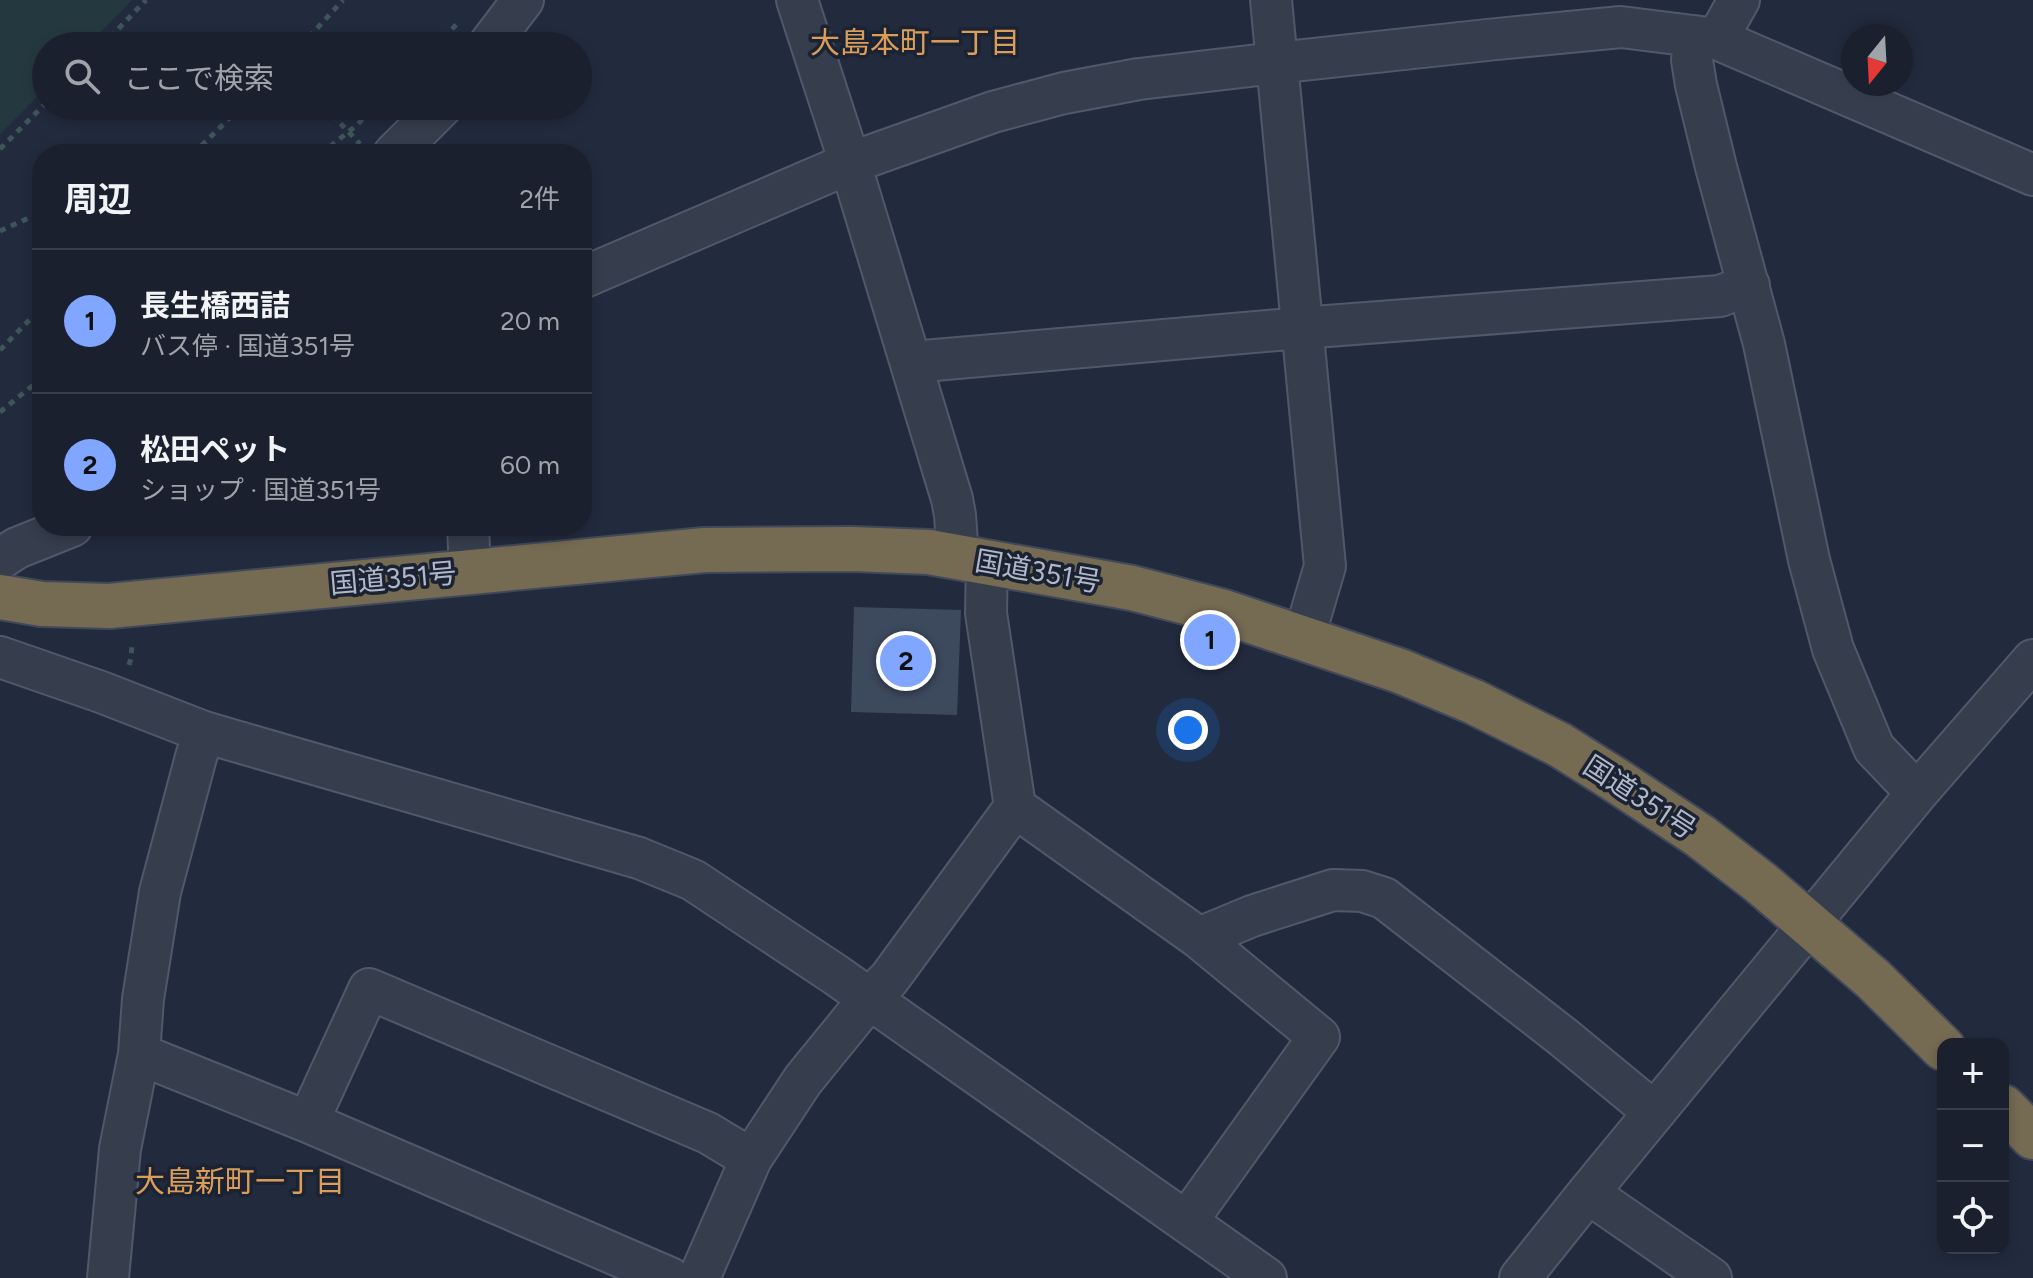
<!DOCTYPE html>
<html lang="ja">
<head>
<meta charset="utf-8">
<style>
	:root { --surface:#1a202e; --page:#272d3a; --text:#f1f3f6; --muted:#9fa3aa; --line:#383e4a; --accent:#81a6ff }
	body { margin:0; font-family:Figtree,"Noto Sans JP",sans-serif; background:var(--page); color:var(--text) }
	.controls { position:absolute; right:24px; bottom:24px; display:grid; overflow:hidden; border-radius:16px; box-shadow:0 4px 12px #0003 }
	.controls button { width:72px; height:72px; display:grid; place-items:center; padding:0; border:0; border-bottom:2px solid var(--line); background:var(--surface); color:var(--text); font:40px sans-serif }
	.compass { position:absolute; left:1841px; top:24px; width:72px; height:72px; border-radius:50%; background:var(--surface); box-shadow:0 4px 12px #0003; rotate:198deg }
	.you { position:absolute; left:1188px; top:730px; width:28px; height:28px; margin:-20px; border:6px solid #fff; border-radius:50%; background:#1a73e8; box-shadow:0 0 0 12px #1a73e833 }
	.badge { display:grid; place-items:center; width:52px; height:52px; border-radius:50%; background:var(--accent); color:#111; font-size:26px; font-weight:700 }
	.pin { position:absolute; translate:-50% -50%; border:4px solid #fff; box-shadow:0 2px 8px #0006 }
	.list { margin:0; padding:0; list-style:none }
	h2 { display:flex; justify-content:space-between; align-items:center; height:104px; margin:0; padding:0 32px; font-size:34px }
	h2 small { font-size:26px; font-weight:400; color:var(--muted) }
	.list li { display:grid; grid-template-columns:52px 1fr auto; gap:24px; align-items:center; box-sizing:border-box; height:144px; padding:0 32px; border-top:2px solid var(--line) }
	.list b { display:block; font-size:30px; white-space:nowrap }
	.list p { margin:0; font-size:26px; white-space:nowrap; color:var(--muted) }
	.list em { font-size:26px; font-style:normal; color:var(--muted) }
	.icon { flex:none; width:44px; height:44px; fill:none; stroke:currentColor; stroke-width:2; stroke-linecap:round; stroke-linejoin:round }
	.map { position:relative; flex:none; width:2033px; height:1278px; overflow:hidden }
	.search { position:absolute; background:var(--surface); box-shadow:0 4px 12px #0003; left:32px; top:32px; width:560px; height:88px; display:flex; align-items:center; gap:20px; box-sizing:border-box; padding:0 28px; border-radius:44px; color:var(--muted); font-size:30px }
	.panel { position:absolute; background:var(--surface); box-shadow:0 4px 12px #0003; left:32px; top:144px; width:560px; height:392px; border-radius:32px }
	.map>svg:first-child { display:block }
</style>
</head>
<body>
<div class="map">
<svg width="2033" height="1278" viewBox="0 0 2033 1278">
	<rect width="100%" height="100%" fill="#222b3e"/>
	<path fill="#24393f" d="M0 0H132L87 46H46V88L0 134Z"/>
	<path fill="#3d495d" d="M854 607 961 610 957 715 851 712Z"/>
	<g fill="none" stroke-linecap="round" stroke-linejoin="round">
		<defs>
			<path id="minor" d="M797 0 850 163 952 499 955 515 958 556
				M1271 0 1325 566 1304 637
				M1694 36 1692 60 1696 85 1716 167 1764 344 1809 560 1833 649 1874 748 1917 793
				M1717 39 1739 0
				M488 46 523 0
				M394 154 442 106
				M582 278 850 163 993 112 1064 93 1139 79 1276 63 1487 40 1621 27 1717 39 2033 175
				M912 362 1301 328 1720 296 1749 285
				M468 526 470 571
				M0 559 17 548 72 526
				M0 657 101 692 204 732 639 858 693 880 836 975 1266 1278
				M1015 807 1199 938 1319 1037 1187 1221
				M1199 938 1252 916 1333 890 1362 891 1384 898 1563 1037 1654 1112
				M139 1054 308 1122 670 1278
				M308 1122 369 989 708 1133 751 1159
				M1588 1193 1711 1278
				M108 1278 120 1149 139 1054 143 999 160 892 196 757 204 732
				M699 1278 751 1159 803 1080 869 999 889 979 1015 807 986 613 987 561
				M1520 1278 1588 1193 1917 793 2033 660"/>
			<path id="highway" d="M0 597 42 604 109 606 705 550 852 549 929 552 1132 588 1224 612 1400 671 1474 702 1560 745 1614 779 1700 836 1761 883 1873 979 1943 1048
				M2003 1107 2033 1137"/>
		</defs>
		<use href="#minor" stroke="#515869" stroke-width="44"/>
		<use href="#highway" stroke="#414859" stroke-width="48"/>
		<path stroke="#3f5559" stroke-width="5" stroke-dasharray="6 6" stroke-linecap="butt" d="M102 46 146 0
			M301 46 343 0
			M435 46 457 24
			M324 106 360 144
			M0 149 46 103
			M193 154 242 106
			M321 154 358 124 375 106
			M0 231 42 212
			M0 350 42 307
			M0 412 42 378
			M129 665 131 658 132 645"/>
		<use href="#minor" stroke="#363e4e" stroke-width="40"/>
		<use href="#highway" stroke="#756a52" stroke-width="44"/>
	</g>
	<g text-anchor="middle" stroke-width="7" stroke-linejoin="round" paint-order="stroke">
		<g font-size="28" fill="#b1b8c9" stroke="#1b2333">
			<text transform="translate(1038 571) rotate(10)" y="10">国道351号</text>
			<text transform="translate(393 578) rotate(-5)" y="10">国道351号</text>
			<text transform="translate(1640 797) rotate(33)" y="10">国道351号</text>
		</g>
		<g font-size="30" fill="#db9e5a" stroke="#1b2333">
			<text x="915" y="53">大島本町一丁目</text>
			<text x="240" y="1192">大島新町一丁目</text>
		</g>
	</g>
</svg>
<div class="controls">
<button>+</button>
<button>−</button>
<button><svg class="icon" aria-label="locate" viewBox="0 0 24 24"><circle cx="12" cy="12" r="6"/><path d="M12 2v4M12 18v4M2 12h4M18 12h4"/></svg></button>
</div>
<svg class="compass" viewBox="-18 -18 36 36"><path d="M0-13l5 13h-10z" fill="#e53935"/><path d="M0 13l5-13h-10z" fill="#9fa3aa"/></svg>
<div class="you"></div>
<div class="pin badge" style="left:1210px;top:640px">1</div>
<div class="pin badge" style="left:906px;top:661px">2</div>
<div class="search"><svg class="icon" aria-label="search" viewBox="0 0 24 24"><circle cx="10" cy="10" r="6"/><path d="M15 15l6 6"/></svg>ここで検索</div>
<section class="panel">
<h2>周辺<small>2件</small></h2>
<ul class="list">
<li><span class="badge">1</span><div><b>長生橋西詰</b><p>バス停 · 国道351号</p></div><em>20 m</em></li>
<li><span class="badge">2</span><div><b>松田ペット</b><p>ショップ · 国道351号</p></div><em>60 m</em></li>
</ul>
</section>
</div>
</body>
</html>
